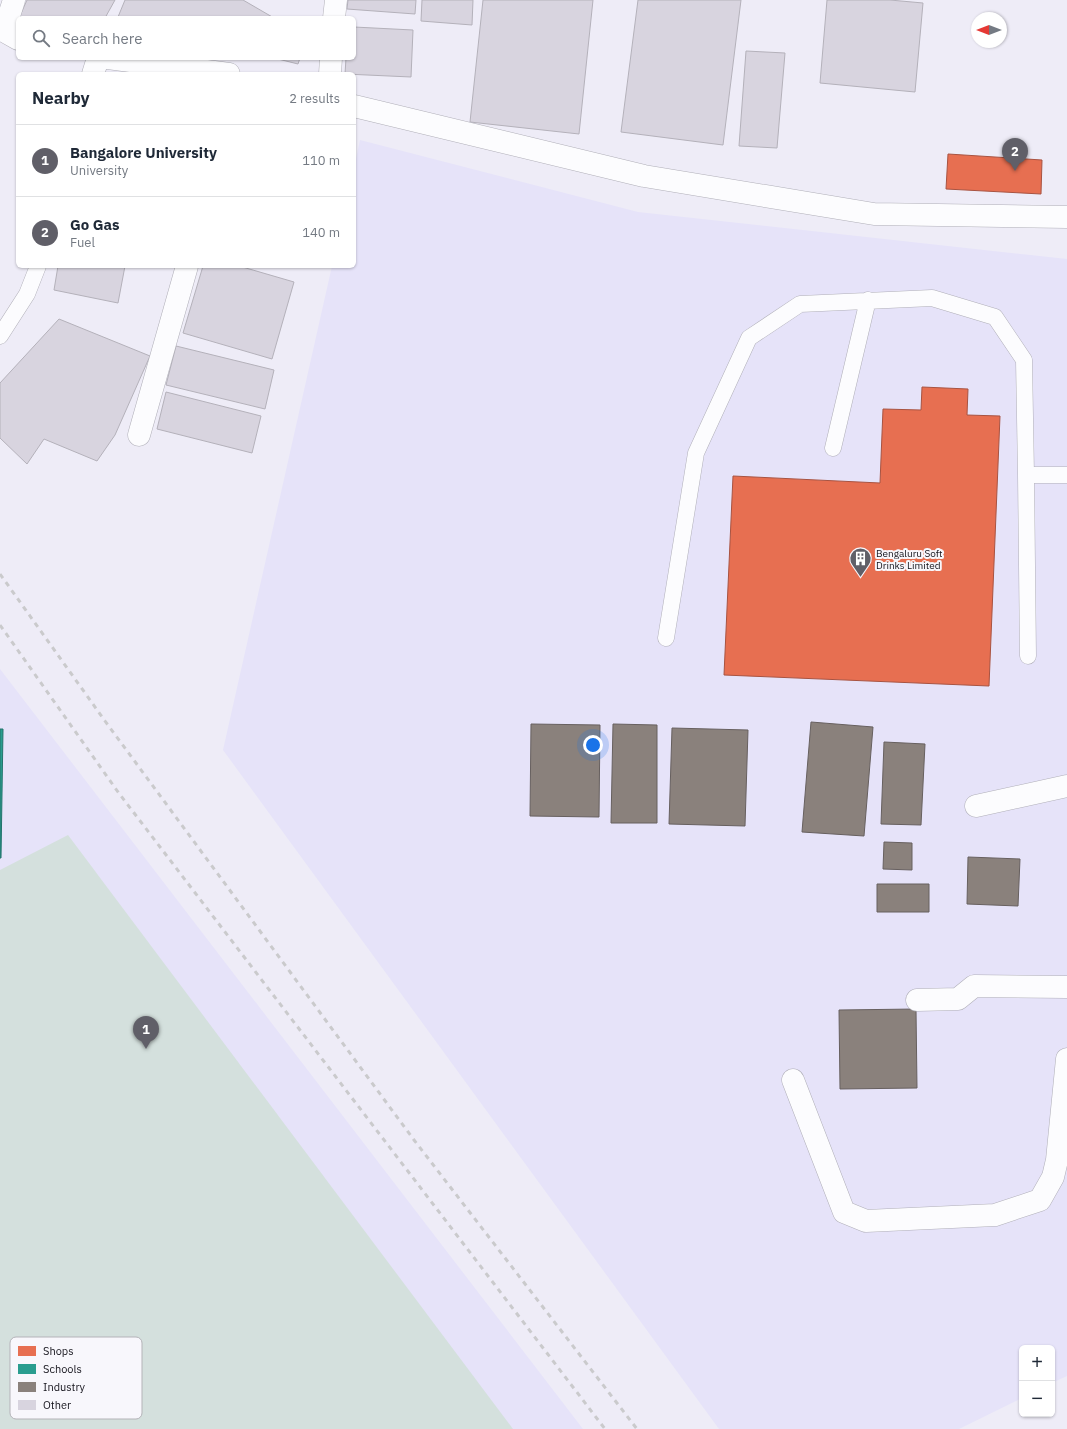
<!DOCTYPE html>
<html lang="en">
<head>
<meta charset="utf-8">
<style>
	:root { --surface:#fff; --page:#f2f2f3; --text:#1f2937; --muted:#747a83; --line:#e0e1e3; --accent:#605f68 }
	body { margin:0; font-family:"IBM Plex Sans",sans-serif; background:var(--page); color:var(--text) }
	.controls { position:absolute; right:12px; bottom:12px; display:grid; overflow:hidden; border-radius:6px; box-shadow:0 1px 3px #0004 }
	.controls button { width:36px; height:36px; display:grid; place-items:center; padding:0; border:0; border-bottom:1px solid var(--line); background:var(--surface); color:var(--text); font:20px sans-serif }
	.compass { position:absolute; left:971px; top:12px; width:36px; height:36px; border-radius:50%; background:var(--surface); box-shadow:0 1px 3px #0004; rotate:270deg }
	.you { position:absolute; left:593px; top:745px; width:14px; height:14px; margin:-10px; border:3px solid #fff; border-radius:50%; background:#1a73e8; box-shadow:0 0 0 6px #1a73e833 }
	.badge { display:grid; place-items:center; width:26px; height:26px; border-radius:50%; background:var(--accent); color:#fff; font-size:13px; font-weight:700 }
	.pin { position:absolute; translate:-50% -33px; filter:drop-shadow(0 1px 2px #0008) }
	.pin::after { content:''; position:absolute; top:21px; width:14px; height:12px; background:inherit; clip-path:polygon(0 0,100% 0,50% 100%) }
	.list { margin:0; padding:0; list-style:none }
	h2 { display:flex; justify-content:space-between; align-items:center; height:52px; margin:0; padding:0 16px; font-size:17px }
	h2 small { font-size:13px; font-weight:400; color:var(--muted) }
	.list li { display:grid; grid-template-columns:26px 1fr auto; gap:12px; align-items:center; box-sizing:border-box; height:72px; padding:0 16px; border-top:1px solid var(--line) }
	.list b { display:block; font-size:15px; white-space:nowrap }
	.list p { margin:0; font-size:13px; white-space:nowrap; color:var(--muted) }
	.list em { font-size:13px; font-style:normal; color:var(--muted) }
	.icon { flex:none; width:22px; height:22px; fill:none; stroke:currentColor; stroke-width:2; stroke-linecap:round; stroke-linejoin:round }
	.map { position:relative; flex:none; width:1067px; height:1429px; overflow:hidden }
	.search { position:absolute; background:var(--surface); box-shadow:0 1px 3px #0004; left:16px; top:16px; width:340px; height:44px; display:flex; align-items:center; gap:10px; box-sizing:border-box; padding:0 14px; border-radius:6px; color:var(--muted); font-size:15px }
	.panel { position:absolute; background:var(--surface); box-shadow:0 1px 3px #0004; left:16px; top:72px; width:340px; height:196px; border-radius:6px }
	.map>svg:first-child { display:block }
</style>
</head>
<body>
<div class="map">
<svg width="1067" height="1429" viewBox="0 0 1067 1429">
	<rect width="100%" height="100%" fill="#eeecf7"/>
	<path fill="#e6e3f9" d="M360 140 638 212 1067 259V1376L1052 1383V1348H1022V1398L959 1429H719L223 750 332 266H354V168Z
		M0 669 583 1429H0Z"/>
	<path fill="#d4e0dd" d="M68 835 513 1429H0V870Z"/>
	<path fill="#e76f51" stroke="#a85341" d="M948 154 1042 160 1041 194 946 189Z
		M922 387 968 389 967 415 1000 416 989 686 724 675 733 476 880 483 883 409 921 410Z"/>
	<path fill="#2a9d8f" stroke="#23746c" d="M0 729H3L1 858H0Z"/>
	<path fill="#8a817c" stroke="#67605f" d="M811 722 873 727 864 836 802 832Z
		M531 724 600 725 599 817 530 816Z
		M613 724 657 725V823H611Z
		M672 728 748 730 745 826 669 824Z
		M884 742 925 744 921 825 881 824Z
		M884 842 912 843V870L883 869Z
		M968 857 1020 859 1018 906 967 904Z
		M877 884H929V912H877Z
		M916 1009 917 1088 840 1089 839 1010Z"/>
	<path fill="#d8d4df" stroke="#b4b1ba" d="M27 0H115L105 18H19Z
		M125 0H243L274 18H123L118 17Z
		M348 0H416L415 14 347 9Z
		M422 0H473L472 25 421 21Z
		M483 0H593L579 134 470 122Z
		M638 0H741L723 145 621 132Z
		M827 0H890L923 3 915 92 820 83Z
		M354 27 413 30 411 77 345 74 346 58H354Z
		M746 51 785 53 777 148 739 146Z
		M274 58H300L298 64Z
		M58 266H125L118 303 54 290Z
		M203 266H239L294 282 272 359 183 333Z
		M59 319 150 356 115 435 97 461 44 439 27 464 0 438V383Z
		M176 346 274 370 265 409 166 385Z
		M166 392 261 416 252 453 157 429Z"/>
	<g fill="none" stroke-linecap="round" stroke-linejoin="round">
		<defs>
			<path id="lane" d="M0 336 27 294 38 266
				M833 448 868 300
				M666 638 696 453 749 338 800 304 932 298 995 317 1024 360 1026 475
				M1028 656 1026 475H1067"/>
			<path id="street" d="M14 0 4 31 18 39
				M334 18 336 0
				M108 58 229 74
				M93 74 98 58
				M330 74 331 58
				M354 106 644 176 874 214 1067 217
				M139 435 187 266
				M976 806 1067 786
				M917 1000 958 999 974 986 1067 987
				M793 1080 844 1212 866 1221 995 1215 1040 1200 1053 1177 1057 1160 1067 1059"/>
		</defs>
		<use href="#lane" stroke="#b0afb8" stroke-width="17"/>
		<use href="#street" stroke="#b0afb8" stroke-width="23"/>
		<use href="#lane" stroke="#fcfcfe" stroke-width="16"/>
		<use href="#street" stroke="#fcfcfe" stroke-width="22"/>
		<path stroke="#cacacc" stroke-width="3" stroke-dasharray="5 5" stroke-linecap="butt" d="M0 574 105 721 414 1140 637 1429
			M0 625 118 792 605 1429"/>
	</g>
	<defs>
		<symbol id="building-pin" viewBox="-11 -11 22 30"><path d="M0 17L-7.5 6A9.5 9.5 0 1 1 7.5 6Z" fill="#605f68" stroke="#f8f7fc"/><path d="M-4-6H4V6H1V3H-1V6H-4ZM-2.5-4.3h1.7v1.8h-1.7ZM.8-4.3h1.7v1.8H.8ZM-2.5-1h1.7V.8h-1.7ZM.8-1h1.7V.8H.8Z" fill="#fff"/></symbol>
	</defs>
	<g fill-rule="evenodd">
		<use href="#building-pin" x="848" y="546" width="25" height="34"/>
	</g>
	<g text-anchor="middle" stroke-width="4" stroke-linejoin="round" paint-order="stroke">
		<g font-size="10" fill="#14131b" stroke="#f8f7fc" text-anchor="start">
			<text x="876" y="557">Bengaluru Soft<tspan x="876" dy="12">Drinks Limited</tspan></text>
		</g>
	</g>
	<rect x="10" y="1337" width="132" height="82" rx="6" fill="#f8f7fc" stroke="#b4b3b8" stroke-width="1"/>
	<rect x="18" y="1346" width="18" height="10" fill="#e76f51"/>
	<rect x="18" y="1364" width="18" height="10" fill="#2a9d8f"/>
	<rect x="18" y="1382" width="18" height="10" fill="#8a817c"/>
	<rect x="18" y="1400" width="18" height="10" fill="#d8d4df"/>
	<g font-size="11" fill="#14131b">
		<text x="43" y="1355">Shops</text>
		<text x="43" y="1373">Schools</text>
		<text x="43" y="1391">Industry</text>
		<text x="43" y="1409">Other</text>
	</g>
</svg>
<div class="controls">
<button>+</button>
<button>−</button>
</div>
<svg class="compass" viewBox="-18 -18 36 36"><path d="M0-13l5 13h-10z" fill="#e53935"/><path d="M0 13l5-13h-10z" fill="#747a83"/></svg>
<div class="you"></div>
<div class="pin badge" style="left:146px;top:1049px">1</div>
<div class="pin badge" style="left:1015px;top:171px">2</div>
<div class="search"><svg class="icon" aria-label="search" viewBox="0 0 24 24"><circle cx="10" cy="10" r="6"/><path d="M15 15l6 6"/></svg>Search here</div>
<section class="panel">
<h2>Nearby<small>2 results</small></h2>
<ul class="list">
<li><span class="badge">1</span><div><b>Bangalore University</b><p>University</p></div><em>110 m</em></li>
<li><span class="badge">2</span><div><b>Go Gas</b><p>Fuel</p></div><em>140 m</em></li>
</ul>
</section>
</div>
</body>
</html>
